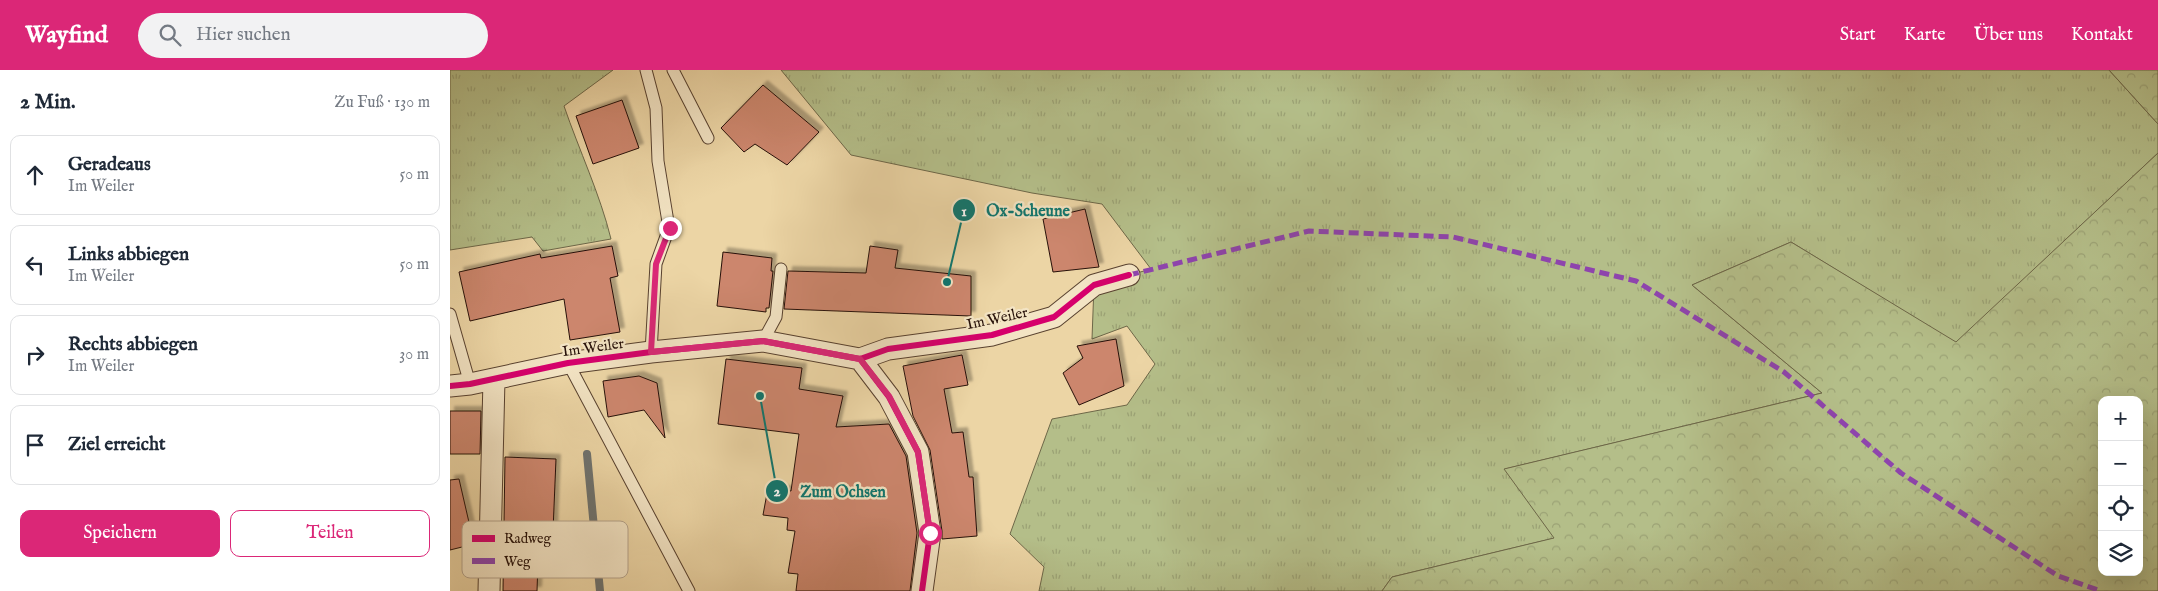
<!DOCTYPE html>
<html lang="de">
<head>
<meta charset="utf-8">
<style>
	:root { --surface:#fff; --page:#f2f2f3; --text:#1f2937; --muted:#747a83; --line:#e0e1e3; --accent:#db2777 }
	body { margin:0; font-family:"IM FELL English",serif; background:var(--page); color:var(--text) }
	.controls { position:absolute; right:15px; bottom:15px; display:grid; overflow:hidden; border-radius:10px; box-shadow:0 5px 20px #0002 }
	.controls button { width:45px; height:45px; display:grid; place-items:center; padding:0; border:0; border-bottom:1px solid var(--line); background:var(--surface); color:var(--text); font:25px sans-serif }
	.stop { position:absolute; width:15px; height:15px; margin:-11px; border:4px solid #db2777; border-radius:50%; background:#fff }
	.stop.end { background:#db2777; border-color:#fff; box-shadow:0 1px 5px #0008 }
	.list { margin:0; padding:0; list-style:none }
	h2 { display:flex; justify-content:space-between; align-items:center; height:65px; margin:0; padding:0 20px; font-size:21px }
	h2 small { font-size:16px; font-weight:400; color:var(--muted) }
	.list li { display:grid; grid-template-columns:32px 1fr auto; gap:15px; align-items:center; box-sizing:border-box; height:80px; margin:0 10px 10px; padding:0 10px; border:1px solid var(--line); border-radius:10px }
	.list b { display:block; font-size:19px; white-space:nowrap }
	.list p { margin:0; font-size:16px; white-space:nowrap; color:var(--muted) }
	.list em { font-size:16px; font-style:normal; color:var(--muted) }
	.actions { display:flex; gap:10px; padding:15px 20px }
	.actions a { flex:1; padding:11px 0; border:1px solid var(--accent); border-radius:10px; text-align:center; font-size:18px; color:var(--accent) }
	.actions .main { background:var(--accent); color:#fff }
	.icon { flex:none; width:28px; height:28px; fill:none; stroke:currentColor; stroke-width:2; stroke-linecap:round; stroke-linejoin:round }
	.map { position:relative; flex:none; width:1708px; height:521px; overflow:hidden }
	header { display:flex; align-items:center; gap:30px; box-sizing:border-box; height:70px; padding:0 25px; background:var(--accent); color:#fff }
	header strong { font-size:24px }
	nav { display:flex; gap:28px; margin-inline-start:auto; font-size:18px }
	.search { width:350px; height:45px; background:var(--page); display:flex; align-items:center; gap:12px; box-sizing:border-box; padding:0 18px; border-radius:28px; color:var(--muted); font-size:19px }
	main { display:flex }
	aside { flex:1; background:var(--surface) }
	.map>svg:first-child { display:block }
</style>
</head>
<body>
<header>
<strong>Wayfind</strong>
<div class="search"><svg class="icon" aria-label="search" viewBox="0 0 24 24"><circle cx="10" cy="10" r="6"/><path d="M15 15l6 6"/></svg>Hier suchen</div>
<nav><a>Start</a><a>Karte</a><a>Über uns</a><a>Kontakt</a></nav>
</header>
<main>
<aside>
<h2>2 Min.<small>Zu Fuß · 130 m</small></h2>
<ul class="list">
<li><svg class="icon" aria-label="ahead" viewBox="0 0 24 24"><path d="M12 20V5M6 11l6-6 6 6"/></svg><div><b>Geradeaus</b><p>Im Weiler</p></div><em>50 m</em></li>
<li><svg class="icon" aria-label="left" viewBox="0 0 24 24"><path d="M17 20v-9H6M10 6l-5 5 5 5"/></svg><div><b>Links abbiegen</b><p>Im Weiler</p></div><em>50 m</em></li>
<li><svg class="icon" aria-label="right" viewBox="0 0 24 24"><path d="M7 20v-9h11M14 6l5 5-5 5"/></svg><div><b>Rechts abbiegen</b><p>Im Weiler</p></div><em>30 m</em></li>
<li><svg class="icon" aria-label="arrive" viewBox="0 0 24 24"><path d="M6 21V4h12l-3 4 3 4H6"/></svg><div><b>Ziel erreicht</b></div></li>
</ul>
<div class="actions"><a class="main">Speichern</a><a>Teilen</a></div>
</aside>
<div class="map">
<svg width="1708" height="521" viewBox="0 0 1708 521">
	<defs>
		<pattern id="grass-tufts" width="24" height="20" patternUnits="userSpaceOnUse" patternTransform="scale(1.25)"><rect width="24" height="20" fill="#b4be89"/><path d="M3 7l-1-3M5 7V3M7 7l1-3M15 17l-1-3M17 17v-4M19 17l1-3" fill="none" stroke="#9ba275"/></pattern>
		<pattern id="forest-crowns" width="20" height="18" patternUnits="userSpaceOnUse" patternTransform="scale(1.25)"><rect width="20" height="18" fill="#b4be89"/><path d="M2 6a3 3 0 1 1 6 0M12 15a3 3 0 1 1 6 0" fill="none" stroke="#9ba275"/></pattern>
		<filter id="shadow"><feDropShadow dx="4.5" dy="-4.5" stdDeviation="1" flood-color="#0004"/></filter>
	</defs>
	<rect width="100%" height="100%" fill="#ecd5a5"/>
	<filter id="stains"><feTurbulence type="fractalNoise" baseFrequency=".004" numOctaves="4"/><feColorMatrix values="0 0 0 0 .2 0 0 0 0 .09 0 0 0 0 .02 0 0 0 .5 -.17"/></filter>
	<radialGradient id="worn" r=".72"><stop offset=".6" stop-color="#630" stop-opacity="0"/><stop offset="1" stop-color="#630" stop-opacity=".3"/></radialGradient>
	<path fill="url(#grass-tufts)" stroke="#6d6748" d="M0 0H163L114 36C129 80 150 124 161 169L93 181 82 167 0 180Z
		M331 0H1659L1708 54V83L1506 273 1341 172 1242 215 1372 323 1055 399 1105 468 942 507 932 521H589L594 497 560 464 602 349 677 335 705 294 677 256 642 269 644 215 701 199 652 134 582 123 401 85Z"/>
	<path fill="url(#forest-crowns)" stroke="#6d6748" fill-rule="evenodd" d="M1659 0H1708V54Z
		M1708 83V521H932L942 507 1104 468 1054 399 1372 323 1242 215 1341 172 1506 272ZM1652 330H1689V502H1652Z"/>
	<g fill="none" stroke-linecap="round" stroke-linejoin="round">
		<path stroke="#6f736f" stroke-width="8" d="M137 384 150 521"/>
	</g>
	<path fill="#cc866d" stroke="#261008" filter="url(#shadow)" d="M313 15 369 62 337 95 305 74 294 82 271 58Z
		M172 30 189 78 143 94 126 46Z
		M635 139 649 197 603 202 593 149Z
		M162 176 168 206 160 208 170 262 120 270 114 229 20 251 9 202 90 184 91 188Z
		M420 176 448 180 445 198 521 206V246L334 239 338 201 416 203Z
		M273 182 322 188 321 201H323L319 238H316V242L267 236Z
		M666 269 674 316 629 335 613 303 633 288 627 276Z
		M512 285 518 315 494 319 502 363 513 362 519 407H523L527 466 492 469V461L480 380 463 346 453 296Z
		M276 289 352 298 349 319 393 326 386 357 439 354 456 386 467 463 460 521H346L348 504 338 503 345 461 337 460 338 448 313 445 318 418 341 421 349 364 268 354Z
		M189 306 207 313 215 368 194 340 158 347 153 311Z
		M0 341H31L30 384H0Z
		M55 387 106 389 103 461H89L87 521H53Z
		M9 409 24 474 0 480V410Z"/>
	<g fill="none" stroke-linecap="round" stroke-linejoin="round">
		<defs>
			<path id="service" d="M196 0 206 38 208 91 219 158 206 194 201 282
				M223 0 258 68
				M0 244 20 314
				M313 271 326 247 331 199
				M118 293 239 521"/>
			<path id="minor" d="M410 289 439 327 468 382 480 463 472 521
				M0 316 20 314 118 293 201 282 313 271 410 289 438 279 542 265 604 247 644 215 679 205
				M39 521 44 309"/>
		</defs>
		<use href="#service" stroke="#58412f" stroke-width="13"/>
		<use href="#minor" stroke="#58412f" stroke-width="23"/>
		<use href="#service" stroke="#f3e4c4" stroke-width="11"/>
		<use href="#minor" stroke="#f3e4c4" stroke-width="21"/>
		<path stroke="#8e44ad" stroke-width="5" stroke-dasharray="10 5" stroke-linecap="butt" d="M679 205 859 161 1003 167 1186 211 1334 302 1451 403 1608 506 1651 521"/>
		<defs>
			<path id="cycleway" d="M410 289 439 327 468 382 480 463 472 521
				M0 316 20 314 118 293 201 282 313 271 410 289 438 279 542 265 604 247 644 215 679 205"/>
		</defs>
		<use href="#cycleway" stroke="#f3e4c4" stroke-width="9"/>
		<use href="#cycleway" stroke="#d6006c" stroke-width="6"/>
	</g>
	<g fill="none" stroke-linecap="round" stroke-linejoin="round">
		<path stroke="#db2777" stroke-width="6" d="M220 158 206 194 201 282 313 271 410 289 439 326 468 382 480 463"/>
	</g>
	<g text-anchor="middle" stroke-width="4.5" stroke-linejoin="round" paint-order="stroke">
		<g font-size="15" fill="#261008" stroke="#f3e4c4">
			<text transform="translate(547 248) rotate(-12)" y="5">Im Weiler</text>
			<text transform="translate(143 277) rotate(-8)" y="5">Im Weiler</text>
		</g>
	</g>
	<rect x="12" y="451" width="166" height="57" rx="8" fill="#f3e4c4" stroke="#b6a48c" stroke-width="1"/>
	<rect x="22" y="465" width="23" height="7" fill="#d6006c"/>
	<rect x="22" y="488" width="23" height="6" fill="#8e44ad"/>
	<g font-size="14" fill="#261008">
		<text x="54" y="473">Radweg</text>
		<text x="54" y="496">Weg</text>
	</g>
	<path fill="none" stroke="#0f766e" stroke-width="2" d="M497 212L514 140M310 326L327 421"/>
	<g fill="#0f766e" stroke="#f3e4c4" stroke-width="2">
		<circle cx="497" cy="212" r="5"/>
		<circle cx="310" cy="326" r="5"/>
		<circle cx="514" cy="140" r="12"/>
		<circle cx="327" cy="421" r="12"/>
	</g>
	<g font-size="15" text-anchor="middle" font-weight="bold" fill="#fff">
		<text x="514" y="146">1</text>
		<text x="327" y="426">2</text>
	</g>
	<g font-size="16" text-anchor="middle" font-weight="bold" fill="#0f766e" stroke="#f3e4c4" stroke-width="4.5" stroke-linejoin="round" paint-order="stroke">
		<text x="578" y="146">Ox-Scheune</text>
		<text x="393" y="427">Zum Ochsen</text>
	</g>
	<rect width="100%" height="100%" filter="url(#stains)"/>
	<rect width="100%" height="100%" fill="url(#worn)"/>
</svg>
<div class="controls">
<button>+</button>
<button>−</button>
<button><svg class="icon" aria-label="locate" viewBox="0 0 24 24"><circle cx="12" cy="12" r="6"/><path d="M12 2v4M12 18v4M2 12h4M18 12h4"/></svg></button>
<button><svg class="icon" aria-label="layers" viewBox="0 0 24 24"><path d="M12 4l9 5-9 5-9-5zM3 14l9 5 9-5"/></svg></button>
</div>
<div class="stop" style="left:480px;top:463px"></div>
<div class="stop end" style="left:220px;top:158px"></div>
</div>
</main>
</body>
</html>
